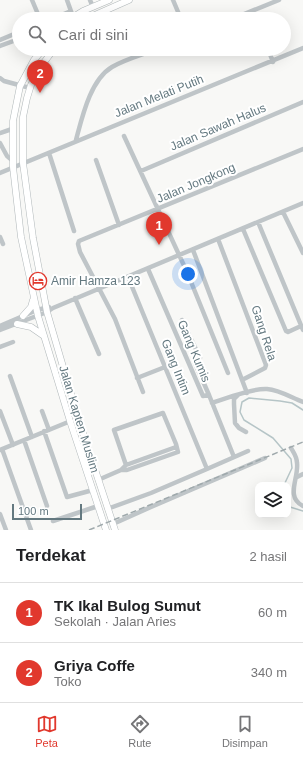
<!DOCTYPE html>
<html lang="id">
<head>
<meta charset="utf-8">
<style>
	:root { --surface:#fff; --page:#f2f2f2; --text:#202124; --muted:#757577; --line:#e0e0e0; --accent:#e1382d }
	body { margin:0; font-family:Helvetica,sans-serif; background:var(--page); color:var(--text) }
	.controls { position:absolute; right:12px; bottom:12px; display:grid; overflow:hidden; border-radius:8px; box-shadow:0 4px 16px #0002 }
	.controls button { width:36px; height:36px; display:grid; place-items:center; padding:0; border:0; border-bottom:1px solid var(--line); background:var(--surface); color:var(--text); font:20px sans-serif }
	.scale { position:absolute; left:12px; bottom:10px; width:70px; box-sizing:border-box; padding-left:4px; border:2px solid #647980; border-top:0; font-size:11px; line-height:14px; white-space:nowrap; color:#647980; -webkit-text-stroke:3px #fff; paint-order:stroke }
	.you { position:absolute; left:188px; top:274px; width:14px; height:14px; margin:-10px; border:3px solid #fff; border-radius:50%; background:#1a73e8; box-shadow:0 0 0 6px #1a73e833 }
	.badge { display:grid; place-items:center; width:26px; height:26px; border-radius:50%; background:var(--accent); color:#fff; font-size:13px; font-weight:700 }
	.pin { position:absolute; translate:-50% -33px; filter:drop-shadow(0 1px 2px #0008) }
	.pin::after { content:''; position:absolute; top:21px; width:14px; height:12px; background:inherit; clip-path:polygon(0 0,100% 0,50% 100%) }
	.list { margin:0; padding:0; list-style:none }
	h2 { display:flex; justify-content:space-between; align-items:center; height:52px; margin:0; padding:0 16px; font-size:17px }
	h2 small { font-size:13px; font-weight:400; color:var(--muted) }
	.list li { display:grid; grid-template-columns:26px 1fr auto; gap:12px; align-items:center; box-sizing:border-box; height:60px; padding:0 16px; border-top:1px solid var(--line) }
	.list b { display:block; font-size:15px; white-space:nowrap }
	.list p { margin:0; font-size:13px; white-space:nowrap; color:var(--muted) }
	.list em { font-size:13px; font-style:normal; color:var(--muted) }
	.icon { flex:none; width:22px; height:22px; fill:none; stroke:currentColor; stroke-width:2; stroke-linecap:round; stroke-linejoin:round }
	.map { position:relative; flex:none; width:303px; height:530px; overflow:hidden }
	.search { position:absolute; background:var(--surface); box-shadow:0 4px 16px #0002; left:12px; right:12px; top:12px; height:44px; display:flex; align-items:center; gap:10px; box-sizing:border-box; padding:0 14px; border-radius:22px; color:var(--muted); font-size:15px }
	.sheet { height:172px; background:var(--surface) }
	nav { display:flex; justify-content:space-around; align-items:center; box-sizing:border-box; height:56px; border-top:1px solid var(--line); background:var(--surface); font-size:11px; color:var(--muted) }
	nav a { display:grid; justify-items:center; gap:2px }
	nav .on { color:var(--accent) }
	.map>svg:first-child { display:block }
</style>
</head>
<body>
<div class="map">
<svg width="303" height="530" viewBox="0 0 303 530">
	<rect width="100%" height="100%" fill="#f8f8f6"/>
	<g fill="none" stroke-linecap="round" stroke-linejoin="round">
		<path stroke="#b6c5c7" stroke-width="1.5" d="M284 485 292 468 291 459 273 438 244 420 240 412 242 402 249 398 280 401 292 403 303 410
			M288 505 290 507 303 511"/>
		<defs>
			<path id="major" d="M70 19 83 11 109 0
				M86 19 129 0
				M43 49 34 60 20 86 13 121V167L21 237 38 316 70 421 106 530
				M54 49 42 65 31 85 27 98 23 117V163L33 238 47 312 78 418 115 530
				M23 316 31 307 33 300
				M17 324 31 327 44 336"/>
		</defs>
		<use href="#major" stroke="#b1b8ba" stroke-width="7"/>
		<path stroke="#bfc5c8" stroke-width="4.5" d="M32 0 40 19
			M67 0 72 14
			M90 0 93 7
			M173 0 181 19
			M253 11 256 19
			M52 19 71 11
			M232 19 279 0
			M0 40 19 32
			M0 46 19 39
			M268 49 273 62
			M0 78 4 81 30 88
			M0 133 12 129
			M124 136 187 272 228 373
			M76 140C82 118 90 80 112 67 125 59 142 55 157 49
			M0 143 7 156 13 161
			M49 153 74 231
			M96 160 119 225
			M141 171 303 102
			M0 173 303 48
			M283 212 303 253
			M258 222 303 330
			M243 229 286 331 288 332 301 326
			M0 237 3 244
			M218 239 266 365 265 368 242 380
			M193 250 247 393
			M148 269 203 396 209 395 234 457
			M75 298 99 354
			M182 320 200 358 195 363 209 395
			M0 326 37 310 49 307
			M0 330 47 312 53 308 303 203
			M0 347 13 342
			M10 376 32 437
			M137 378 165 367
			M143 392 115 319 80 252 78 244 79 241 303 149
			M238 395 234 399V404L235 423 239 428 246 432
			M212 403C226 398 253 388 267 389 280 390 292 398 303 402
			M0 411 13 445
			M42 411 49 430
			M44 431 67 497 93 490
			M24 440 47 506
			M291 448C294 453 297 457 297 463 299 478 285 497 303 506
			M2 449 31 530
			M0 450 78 418
			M207 469 248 451
			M121 470H127L178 452 176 444 163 413 114 430 126 465
			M297 477 303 474
			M98 480 121 470 126 465 176 447
			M107 509 151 493 207 469 128 277
			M0 514 6 530
			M53 521 98 506
			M113 524 151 507 265 458"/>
		<use href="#major" stroke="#fff" stroke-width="6"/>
		<path stroke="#9fa9ac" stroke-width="1.5" stroke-dasharray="6 3" stroke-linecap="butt" d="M89 530 303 442"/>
	</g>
	<defs>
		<symbol id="hotel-ring" viewBox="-11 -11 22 22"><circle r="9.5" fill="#fff" stroke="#e1382d" stroke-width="1.5"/><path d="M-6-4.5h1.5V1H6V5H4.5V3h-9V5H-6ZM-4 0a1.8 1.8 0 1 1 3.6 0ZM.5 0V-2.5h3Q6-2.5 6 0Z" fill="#e1382d"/></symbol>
	</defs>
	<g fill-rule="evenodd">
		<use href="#hotel-ring" x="28" y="271" width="20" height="20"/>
	</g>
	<g text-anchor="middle" stroke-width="4" stroke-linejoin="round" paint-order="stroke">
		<g font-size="12" fill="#647980" stroke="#fff">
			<text transform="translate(159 96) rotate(-22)" y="4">Jalan Melati Putih</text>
			<text transform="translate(218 127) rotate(-23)" y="4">Jalan Sawah Halus</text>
			<text transform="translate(196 183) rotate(-23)" y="4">Jalan Jongkong</text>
			<text transform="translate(264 333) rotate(72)" y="4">Gang Rela</text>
			<text transform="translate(194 351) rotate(67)" y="4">Gang Kumis</text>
			<text transform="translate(176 367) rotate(68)" y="4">Gang Intim</text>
			<text transform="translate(79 419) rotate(73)" y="4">Jalan Kapten Muslim</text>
		</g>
		<g font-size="12" fill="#647980" stroke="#fff" text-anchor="start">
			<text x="51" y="285">Amir Hamza 123</text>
		</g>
	</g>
</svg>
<div class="controls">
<button><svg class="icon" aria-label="layers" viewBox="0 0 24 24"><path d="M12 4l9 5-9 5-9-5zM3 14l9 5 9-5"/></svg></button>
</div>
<div class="scale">100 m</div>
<div class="you"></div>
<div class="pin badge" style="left:159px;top:245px">1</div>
<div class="pin badge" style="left:40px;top:93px">2</div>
<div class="search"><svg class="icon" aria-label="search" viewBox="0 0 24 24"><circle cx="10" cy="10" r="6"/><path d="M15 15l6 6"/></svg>Cari di sini</div>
</div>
<section class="sheet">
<h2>Terdekat<small>2 hasil</small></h2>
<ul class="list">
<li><span class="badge">1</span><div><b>TK Ikal Bulog Sumut</b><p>Sekolah · Jalan Aries</p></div><em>60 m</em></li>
<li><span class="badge">2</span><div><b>Griya Coffe</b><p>Toko</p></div><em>340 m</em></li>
</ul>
</section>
<nav>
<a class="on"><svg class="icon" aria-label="map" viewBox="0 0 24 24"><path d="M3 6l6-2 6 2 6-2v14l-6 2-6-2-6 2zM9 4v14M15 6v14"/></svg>Peta</a>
<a><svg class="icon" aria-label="directions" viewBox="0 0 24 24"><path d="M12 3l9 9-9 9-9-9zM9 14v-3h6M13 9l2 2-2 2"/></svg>Rute</a>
<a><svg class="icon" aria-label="saved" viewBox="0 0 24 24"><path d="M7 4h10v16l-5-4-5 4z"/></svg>Disimpan</a>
</nav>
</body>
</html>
